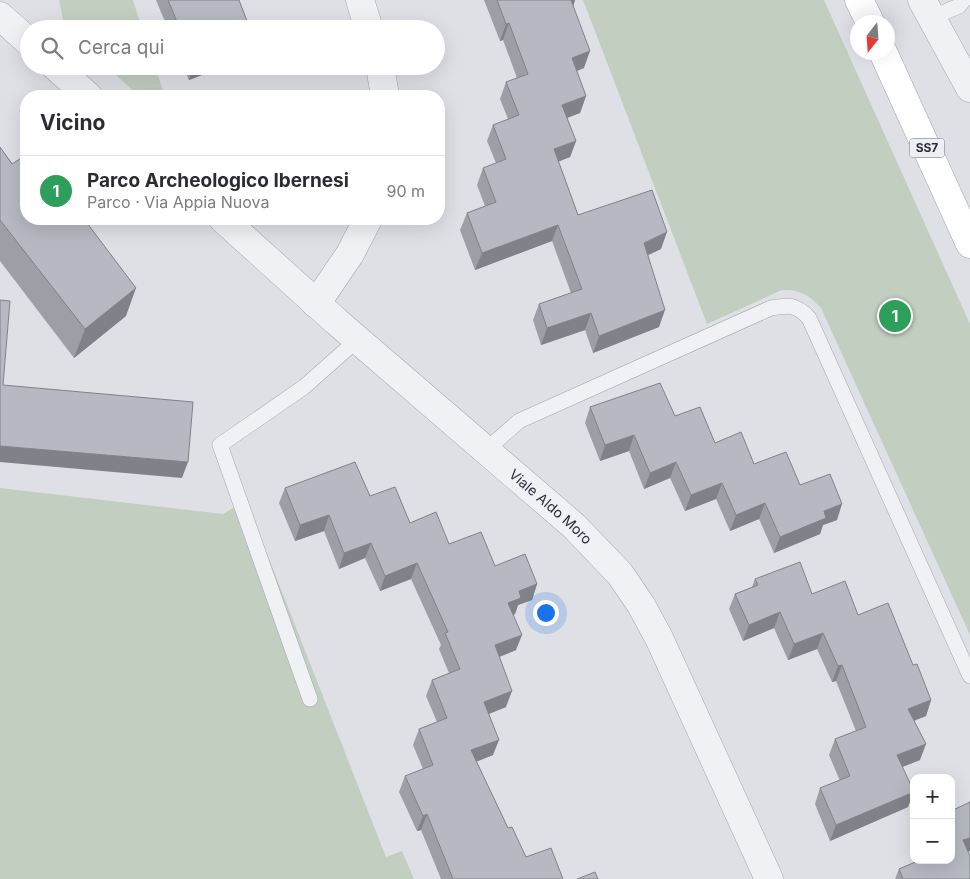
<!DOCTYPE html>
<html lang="it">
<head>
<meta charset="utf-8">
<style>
	:root { --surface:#fff; --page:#f2f2f3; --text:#2b2b33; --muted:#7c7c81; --line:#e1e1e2; --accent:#bf4f54 }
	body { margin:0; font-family:Inter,sans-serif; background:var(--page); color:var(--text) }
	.controls { position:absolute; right:15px; bottom:15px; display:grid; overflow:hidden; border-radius:10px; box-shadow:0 5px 20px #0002 }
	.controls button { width:45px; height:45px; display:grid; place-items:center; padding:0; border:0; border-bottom:1px solid var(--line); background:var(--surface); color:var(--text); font:25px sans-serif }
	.compass { position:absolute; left:850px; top:15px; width:45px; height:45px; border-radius:50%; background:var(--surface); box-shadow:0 5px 20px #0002; rotate:197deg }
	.you { position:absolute; left:545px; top:612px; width:18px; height:18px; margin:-12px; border:4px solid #fff; border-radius:50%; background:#1a73e8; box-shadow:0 0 0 8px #1a73e833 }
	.badge { display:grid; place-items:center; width:32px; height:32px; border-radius:50%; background:var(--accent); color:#fff; font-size:16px; font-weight:700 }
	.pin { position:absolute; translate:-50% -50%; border:2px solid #fff; box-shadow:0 1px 5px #0006 }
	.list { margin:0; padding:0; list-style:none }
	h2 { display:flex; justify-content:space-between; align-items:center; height:65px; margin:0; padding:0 20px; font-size:21px }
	h2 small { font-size:16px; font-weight:400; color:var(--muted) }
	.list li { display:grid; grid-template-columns:32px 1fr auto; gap:15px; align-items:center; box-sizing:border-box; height:70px; padding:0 20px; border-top:1px solid var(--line) }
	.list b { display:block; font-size:19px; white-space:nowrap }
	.list p { margin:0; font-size:16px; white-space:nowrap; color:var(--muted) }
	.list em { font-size:16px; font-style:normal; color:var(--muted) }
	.icon { flex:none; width:28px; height:28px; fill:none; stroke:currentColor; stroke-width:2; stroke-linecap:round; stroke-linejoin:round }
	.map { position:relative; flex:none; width:970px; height:879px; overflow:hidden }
	.search { position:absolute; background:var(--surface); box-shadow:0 5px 20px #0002; left:20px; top:20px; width:425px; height:55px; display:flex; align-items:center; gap:12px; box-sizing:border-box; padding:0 18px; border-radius:28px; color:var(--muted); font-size:19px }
	.panel { position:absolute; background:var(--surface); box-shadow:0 5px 20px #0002; left:20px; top:90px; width:425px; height:135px; border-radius:20px }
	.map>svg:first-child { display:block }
</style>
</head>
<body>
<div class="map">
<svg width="970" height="879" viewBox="0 0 970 879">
	<rect width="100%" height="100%" fill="#dee0e6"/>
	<path fill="#c2cfc0" d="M59 0H133L142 29H65Z
		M583 0H824L970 324V635L821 308C809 295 800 289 782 290L707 324Z
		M106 66H155L164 94 162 96H139Z
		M0 488 223 514 246 500 386 857 402 851 414 879H0Z"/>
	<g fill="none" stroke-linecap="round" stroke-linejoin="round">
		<defs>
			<path id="service" d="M933 17 959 6 964 0
				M486 450 519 421 771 308C789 305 796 304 809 318L970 676
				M310 699 220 445 304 387 357 340"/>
			<g id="minor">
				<path d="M360 0 369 29"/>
				<path d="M922 0 970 88"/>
				<path d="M0 16 29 42"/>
				<path d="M55 66 88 96"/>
				<path d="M380 66 385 96"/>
				<path id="s1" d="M223 219 337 322 574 526 620 574 641 605 659 638 769 879"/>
				<path d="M316 304 350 254 368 219"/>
			</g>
			<path id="primary" d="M859 0 870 22
				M883 52 970 244"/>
		</defs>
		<use href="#service" stroke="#a4a7af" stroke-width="16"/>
		<use href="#minor" stroke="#a4a7af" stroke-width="29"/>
		<use href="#primary" stroke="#9fa4b0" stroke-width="29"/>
		<use href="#service" stroke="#f0f1f5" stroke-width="15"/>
		<use href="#minor" stroke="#f0f1f5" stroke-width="28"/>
		<use href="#primary" stroke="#fff" stroke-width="28"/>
	</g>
	<path fill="#9d9fa7" d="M156 0H239L250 29H168Z
		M484 0H575L573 6 584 68 577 71 586 96 580 113 567 118 576 141 570 157 558 161 578 215 661 249 647 255 659 327 593 353 585 330 541 345 533 320 539 304 571 293 552 241 475 270 460 230 467 213 485 206 477 185 483 168 496 163 487 141 493 125 508 119 500 99 506 82 517 78 503 40 500 41Z
		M183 66H225L189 80Z
		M0 147 126 316 74 358 0 261Z
		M590 407 675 416 715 443 754 464 800 485 837 520 823 525 820 534 774 553 759 519 730 531 716 499 685 511 670 478 644 489 629 451 600 461 585 423Z
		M285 488 370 496 410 523 449 544 537 584 532 600 518 605 515 614 513 615 516 650 499 657 506 707 489 714 493 755 476 762 508 828 526 857 563 879H441L421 830 417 831 399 792 405 776 423 769 413 745 419 729 437 722 426 696 432 680 449 673 439 649 441 645 411 579 380 591 365 558 339 569 324 531 295 541 279 503Z
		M755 579 812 594 858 615 913 665 931 700 926 716 914 721 920 760 902 767 908 807 830 841 815 804 820 788 840 781 829 755 835 739 856 731 836 681 832 682 817 649 788 660 774 628 743 641 729 609 735 594 752 587Z
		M951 811 970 851 968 852 970 879H895L899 869 918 861 917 860H951Z
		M914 834V851L910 843Z"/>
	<path fill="#7f8288" d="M570 0H575L571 13Z
		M509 23 503 40 500 41 506 24Z
		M590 51 584 68 566 75 572 58Z
		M194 66H225L189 80Z
		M586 96 580 113 556 122 562 105Z
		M576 141 570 157 548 166 554 149Z
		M558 225 552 241 475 270 482 253Z
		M667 232 661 249 638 260 644 243Z
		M136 288 126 316 74 358 85 329Z
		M665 310 659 327 593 353 599 336Z
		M591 313 585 330 541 345 547 328Z
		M634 435 629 451 600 461 605 445Z
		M0 446 188 462 182 478 0 462Z
		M676 462 670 478 644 489 650 473Z
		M722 483 716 499 685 511 691 495Z
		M765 503 759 519 730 531 736 515Z
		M842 504 837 520 823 525 820 534 774 553 780 537 824 511Z
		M329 515 324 531 295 541 300 525Z
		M371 543 365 558 339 569 344 553Z
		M417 563 411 579 380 591 385 576Z
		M537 584 532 600 518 605 515 614 503 619 508 603 519 591Z
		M780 612 774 628 743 641 749 625Z
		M823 633 817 649 788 660 794 644Z
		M522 635 516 650 489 661 495 645Z
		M842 665 836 681 832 682 838 666Z
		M512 691 506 707 478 718 484 702Z
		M931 700 926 716 902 725 908 709Z
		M499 740 493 755 465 766 471 750Z
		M926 744 920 760 892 771 897 755Z
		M914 792 908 807 830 841 836 825Z
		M427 814 421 830 417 831 423 816Z
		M970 838V851L958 856 963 840Z"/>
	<path fill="#b6b9c2" stroke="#7f8288" d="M168 0H239L250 29H180Z
		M497 0H571L590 51 572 58 586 96 562 105 576 141 554 149 578 215 652 190 667 232 644 243 665 310 599 336 591 313 547 328 539 304 582 289 558 225 482 253 467 213 496 202 483 168 506 159 493 125 519 115 506 82 528 74 509 23 506 24Z
		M0 147 12 164 26 155V219H84L136 288 85 329 0 220Z
		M0 300 10 301 3 385 193 402 188 462 0 446Z
		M660 383 675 416 700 407 715 443 741 432 754 464 786 452 800 485 830 474 842 504 824 511 826 518 780 537 765 503 736 515 722 483 691 495 676 462 650 473 634 435 605 445 590 407Z
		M355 462 370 496 395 487 410 523 436 512 449 544 481 532 495 566 525 554 537 584 519 591 521 598 508 603 522 635 495 645 512 691 484 702 499 740 471 750 508 828 512 827 526 857 551 848 563 879H453L427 814 423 816 405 776 433 765 419 729 447 718 432 680 460 669 445 633 448 632 417 563 385 576 371 543 344 553 329 515 300 525 285 488Z
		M800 562 812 594 845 581 858 615 888 603 913 665 917 664 931 700 908 709 926 744 897 755 914 792 836 825 820 788 850 776 835 739 866 727 842 665 838 666 823 633 794 644 780 612 749 625 735 594 758 585 755 579Z
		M970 802V838L963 840 970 856V879H903L899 869 920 860H951V811Z
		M595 872 598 879H577Z"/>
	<g text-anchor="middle" stroke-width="4" stroke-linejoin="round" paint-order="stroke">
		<rect fill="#edeff4" stroke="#646772" stroke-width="1" x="909.5" y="138.5" width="35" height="19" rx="4"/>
		<g font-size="12" font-weight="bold" fill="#292d3b">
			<text x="927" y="152">SS7</text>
		</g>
		<g font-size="14" fill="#292d3b" stroke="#edeff4">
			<text dy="5" stroke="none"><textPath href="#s1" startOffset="436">Viale Aldo Moro</textPath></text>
		</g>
	</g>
</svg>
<div class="controls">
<button>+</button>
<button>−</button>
</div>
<svg class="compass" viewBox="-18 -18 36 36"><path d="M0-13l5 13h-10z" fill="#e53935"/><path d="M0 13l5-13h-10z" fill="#7c7c81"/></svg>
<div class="you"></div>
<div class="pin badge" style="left:895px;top:316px;background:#2e9e5b">1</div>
<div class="search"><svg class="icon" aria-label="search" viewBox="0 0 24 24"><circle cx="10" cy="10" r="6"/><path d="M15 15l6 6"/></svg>Cerca qui</div>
<section class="panel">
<h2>Vicino<small></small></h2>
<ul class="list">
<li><span class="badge" style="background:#2e9e5b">1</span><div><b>Parco Archeologico Ibernesi</b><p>Parco · Via Appia Nuova</p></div><em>90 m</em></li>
</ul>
</section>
</div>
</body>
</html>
